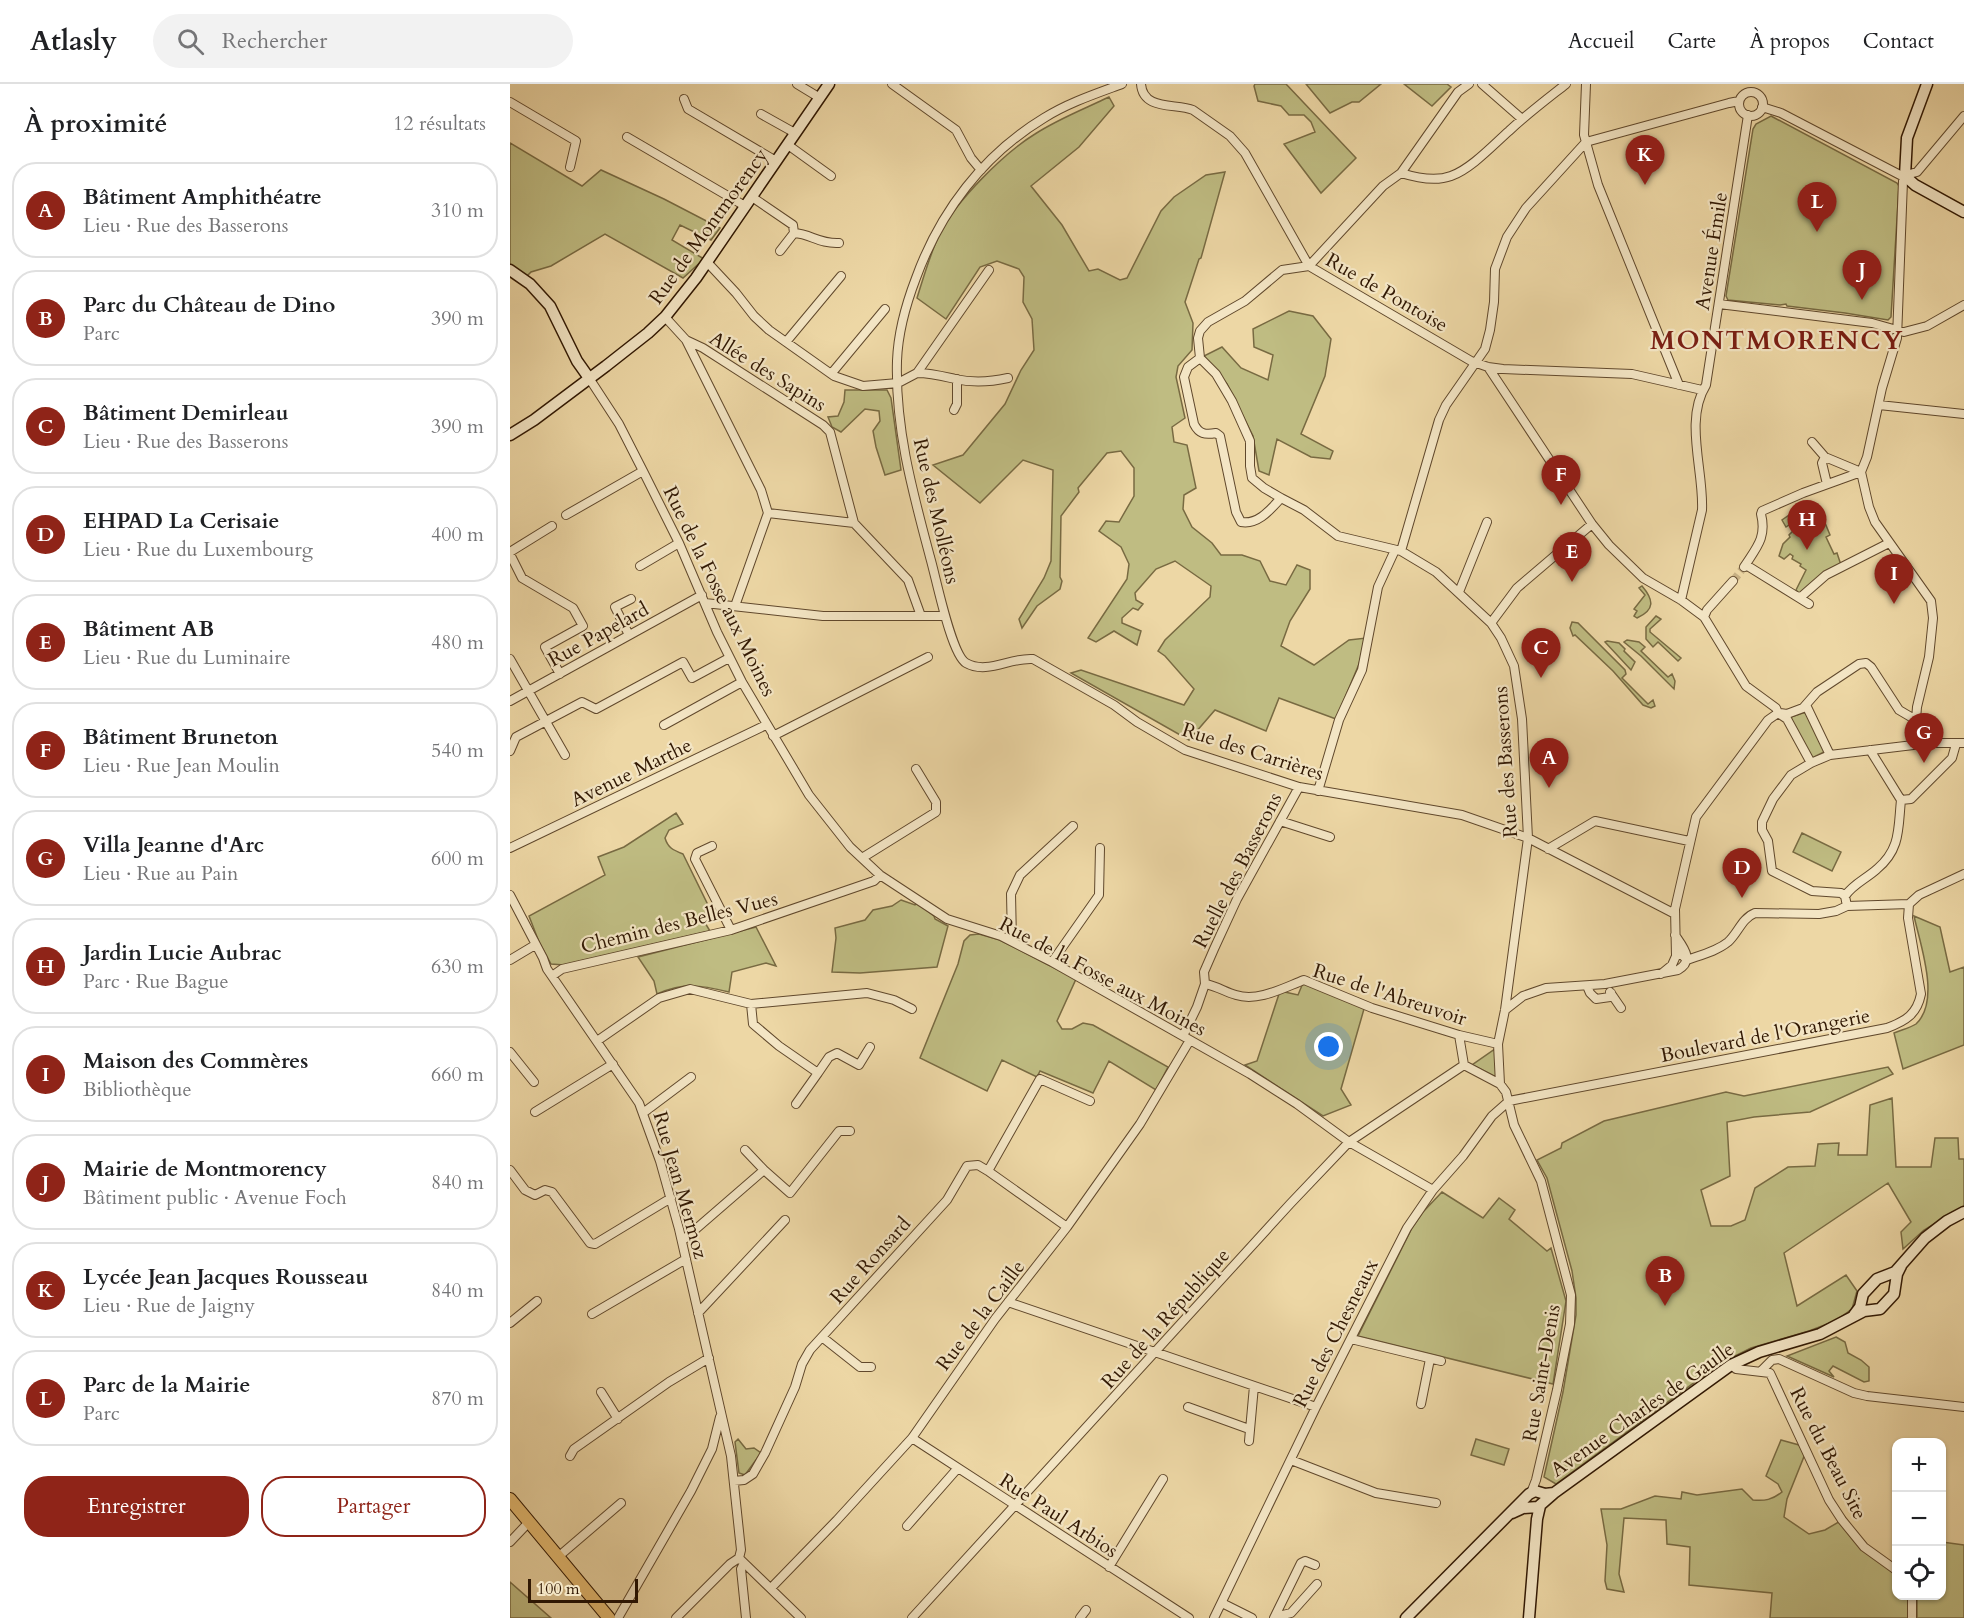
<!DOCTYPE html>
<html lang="fr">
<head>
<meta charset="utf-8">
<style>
	:root { --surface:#fff; --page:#f2f2f2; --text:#202124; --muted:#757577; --line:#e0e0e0; --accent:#8f2418 }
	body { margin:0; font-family:Cardo,serif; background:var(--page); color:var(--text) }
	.controls { position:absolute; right:18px; bottom:18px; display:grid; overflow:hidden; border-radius:12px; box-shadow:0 2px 4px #0004 }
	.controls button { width:54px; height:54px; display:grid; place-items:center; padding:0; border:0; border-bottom:2px solid var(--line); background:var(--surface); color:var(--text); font:30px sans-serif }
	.scale { position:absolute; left:18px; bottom:15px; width:110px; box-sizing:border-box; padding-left:6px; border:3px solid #311803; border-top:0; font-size:16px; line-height:21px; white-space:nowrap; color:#311803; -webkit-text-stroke:4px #f3e5c4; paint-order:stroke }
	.you { position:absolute; left:819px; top:963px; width:21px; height:21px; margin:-15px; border:4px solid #fff; border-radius:50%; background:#1a73e8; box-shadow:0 0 0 9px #1a73e833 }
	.badge { display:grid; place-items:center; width:39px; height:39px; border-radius:50%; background:var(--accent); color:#fff; font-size:20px; font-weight:700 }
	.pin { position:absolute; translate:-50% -50px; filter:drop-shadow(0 2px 3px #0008) }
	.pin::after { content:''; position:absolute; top:32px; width:21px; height:18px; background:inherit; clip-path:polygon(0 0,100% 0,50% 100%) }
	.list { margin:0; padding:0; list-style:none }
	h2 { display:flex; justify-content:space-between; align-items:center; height:78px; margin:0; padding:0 24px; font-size:26px }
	h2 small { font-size:20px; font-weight:400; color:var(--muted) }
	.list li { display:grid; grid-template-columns:39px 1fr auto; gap:18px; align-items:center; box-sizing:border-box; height:96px; margin:0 12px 12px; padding:0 12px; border:2px solid var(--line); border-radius:24px }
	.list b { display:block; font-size:22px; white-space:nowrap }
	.list p { margin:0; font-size:20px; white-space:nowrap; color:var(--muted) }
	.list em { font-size:20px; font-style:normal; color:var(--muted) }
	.actions { display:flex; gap:12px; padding:18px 24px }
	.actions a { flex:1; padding:14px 0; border:2px solid var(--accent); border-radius:24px; text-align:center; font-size:21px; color:var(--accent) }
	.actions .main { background:var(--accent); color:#fff }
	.icon { flex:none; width:33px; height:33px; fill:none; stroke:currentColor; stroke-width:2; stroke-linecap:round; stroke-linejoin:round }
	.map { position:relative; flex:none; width:1454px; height:1534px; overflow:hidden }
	header { display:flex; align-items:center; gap:36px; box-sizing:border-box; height:84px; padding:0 30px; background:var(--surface); border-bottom:2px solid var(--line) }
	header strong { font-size:28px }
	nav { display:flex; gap:33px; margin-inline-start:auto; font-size:21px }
	.search { width:420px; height:54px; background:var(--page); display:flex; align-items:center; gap:15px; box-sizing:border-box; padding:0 21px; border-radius:33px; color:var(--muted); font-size:22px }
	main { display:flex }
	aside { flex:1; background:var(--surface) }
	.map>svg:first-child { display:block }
</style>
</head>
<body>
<header>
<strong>Atlasly</strong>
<div class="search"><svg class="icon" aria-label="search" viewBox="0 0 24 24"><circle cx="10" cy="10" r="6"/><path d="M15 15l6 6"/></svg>Rechercher</div>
<nav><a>Accueil</a><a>Carte</a><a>À propos</a><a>Contact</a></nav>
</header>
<main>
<aside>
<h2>À proximité<small>12 résultats</small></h2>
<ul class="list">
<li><span class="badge">A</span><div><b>Bâtiment Amphithéatre</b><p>Lieu · Rue des Basserons</p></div><em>310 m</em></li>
<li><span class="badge">B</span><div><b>Parc du Château de Dino</b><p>Parc</p></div><em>390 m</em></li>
<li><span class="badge">C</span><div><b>Bâtiment Demirleau</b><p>Lieu · Rue des Basserons</p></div><em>390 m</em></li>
<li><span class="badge">D</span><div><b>EHPAD La Cerisaie</b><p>Lieu · Rue du Luxembourg</p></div><em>400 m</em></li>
<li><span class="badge">E</span><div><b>Bâtiment AB</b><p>Lieu · Rue du Luminaire</p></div><em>480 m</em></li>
<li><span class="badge">F</span><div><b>Bâtiment Bruneton</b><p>Lieu · Rue Jean Moulin</p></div><em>540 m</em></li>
<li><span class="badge">G</span><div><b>Villa Jeanne d'Arc</b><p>Lieu · Rue au Pain</p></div><em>600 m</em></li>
<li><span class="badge">H</span><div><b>Jardin Lucie Aubrac</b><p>Parc · Rue Bague</p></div><em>630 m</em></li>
<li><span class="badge">I</span><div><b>Maison des Commères</b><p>Bibliothèque</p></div><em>660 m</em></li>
<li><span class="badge">J</span><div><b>Mairie de Montmorency</b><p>Bâtiment public · Avenue Foch</p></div><em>840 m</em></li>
<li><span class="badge">K</span><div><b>Lycée Jean Jacques Rousseau</b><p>Lieu · Rue de Jaigny</p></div><em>840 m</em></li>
<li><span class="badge">L</span><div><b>Parc de la Mairie</b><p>Parc</p></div><em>870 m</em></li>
</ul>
<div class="actions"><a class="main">Enregistrer</a><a>Partager</a></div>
</aside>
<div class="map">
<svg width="1454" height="1534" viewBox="0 0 1454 1534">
	<rect width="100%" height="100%" fill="#edd7a5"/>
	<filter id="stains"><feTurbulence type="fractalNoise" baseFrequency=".00333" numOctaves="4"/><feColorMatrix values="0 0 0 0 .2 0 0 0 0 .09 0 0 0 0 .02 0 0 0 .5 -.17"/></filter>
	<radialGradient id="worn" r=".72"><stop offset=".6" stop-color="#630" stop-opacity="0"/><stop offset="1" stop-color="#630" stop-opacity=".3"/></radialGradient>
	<path fill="#bfbc82" stroke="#786a42" stroke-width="1.5" d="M745 0H776L846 74 811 109 774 60 805 48 801 38 794 31H779L771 22 748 17 744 2Z
		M796 0H871L849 18H842L820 29Z
		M894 0H937L941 3 922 22Z
		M599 13 604 22 569 63 521 102 552 141 579 187 588 185 610 196 617 194 651 127 664 113 696 91 715 88 691 174 689 175 675 218 683 239 682 266 668 282 666 293 675 334 662 343 664 358 677 361 686 404 674 411 673 425 682 443 702 459 711 471H732L750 477 760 497 776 501 787 481 800 486V505L780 537 771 562 804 581 839 556 856 554 849 580 826 635 769 614 756 647 705 626 679 656 561 589 571 586 674 621 684 605 655 572 648 567 655 556 700 513 701 502 665 477 646 485 625 509 626 516 633 520 628 526 623 524 612 534V539L631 547 627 561 604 547 586 558 578 554 617 495 619 480 611 463 589 447 596 437 609 438 624 412V384L611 367 597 369 568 404 569 408 551 432 550 493 552 497 550 505 527 522 512 544 509 535 534 494 541 477 543 386 513 376 470 419 423 381 453 371 495 320 511 286 524 266 522 235 513 218 514 193 509 185 487 177 470 183 436 235 407 214C414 192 420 170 430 149 446 117 494 69 525 50 548 35 574 25 599 13Z
		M1261 32 1387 99 1389 102 1381 233 1378 236 1335 229 1277 222 1276 220 1270 221 1218 216 1216 212 1243 45 1246 40Z
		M0 59 72 102 91 86 154 115 210 144 201 156 170 141 162 156 194 175 173 194 95 150 41 182 21 188 14 195 0 185Z
		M779 227 803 232 821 255 815 292 791 350 823 367 820 375 801 373 767 355 759 391 749 387 743 352 717 300 694 272 712 263 731 284 758 296 763 271 744 263 743 245Z
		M335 306H377L381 314 391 386 375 391 366 363 363 347 370 337 369 327 355 325 331 348 322 343 318 333 328 332 334 318Z
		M1292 424 1295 432 1310 427 1320 451 1316 453 1324 470 1327 469 1331 481 1292 512 1286 506 1296 486 1290 482 1291 480 1282 475 1283 472 1280 470 1274 475 1269 472 1273 460 1280 453 1279 451 1284 446 1286 449 1296 443 1292 436 1285 437 1276 443 1272 436 1282 429 1284 433 1288 431 1286 427Z
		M1132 502C1144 516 1145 526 1127 534L1124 532 1127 527 1124 525 1135 511 1129 504Z
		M1146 532 1151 535 1140 545V548L1171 574 1168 577 1148 558 1143 563 1136 555V543Z
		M1062 538 1068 539 1115 586 1116 590 1112 594 1138 620 1143 616 1145 622 1141 624 1133 621 1103 587 1065 551 1063 552 1060 544Z
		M1117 556 1129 558 1135 563 1131 567 1158 593 1162 590 1165 597 1164 605 1131 572 1114 558Z
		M1097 557 1109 559 1115 565 1114 567 1125 578 1121 586 1095 558Z
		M1293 629H1296L1316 667 1300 675 1280 636 1281 633Z
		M166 729 173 740 159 746 155 754C158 764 163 766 173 770L197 819 196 827 192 834 200 847 54 881 41 880 29 858 19 832 95 791 88 773 114 763Z
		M1292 749 1331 768 1322 787 1283 768Z
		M391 816 405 821 407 819 424 832 425 835 438 842 427 883 350 889 322 888 326 854 325 844 355 836 363 826 382 822Z
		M1404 832 1430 843 1440 888 1454 883V961L1393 985 1384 949C1391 946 1400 944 1406 940 1431 917 1410 860 1404 832Z
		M246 843 266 882 256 879 222 888 219 908C190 901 175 898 147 910L144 897 128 873Z
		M469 850 490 856 566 895 547 937 552 945H562L573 939 583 941 658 983 646 1006 599 977 583 1009 530 987 527 993 492 976 477 1007 410 974 448 880 454 857 460 851Z
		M793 899 839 917 854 925 831 1005 841 1021 813 1032 735 981 747 977 770 907 788 911Z
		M985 965 986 993 962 981Z
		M1378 983 1383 990 1300 1028 1244 1033 1217 1038 1220 1092 1191 1106 1201 1142H1221L1235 1136 1245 1104 1278 1083 1305 1082 1308 1060 1329 1059 1328 1071H1357L1360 1021 1382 1014 1386 1083H1421L1425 1054H1448L1449 1075H1454V1122L1414 1146 1393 1165 1391 1148 1401 1138 1378 1099 1274 1169 1287 1222 1336 1191 1347 1207 1342 1225 1325 1237 1299 1247 1241 1264 1211 1279 1046 1400 1034 1393 1053 1308 1066 1231V1214L1062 1187 1037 1094 1027 1076 1051 1064 1052 1059 1094 1037 1216 1008 1234 1012Z
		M932 1108 973 1134 989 1114 1005 1126 999 1135 1037 1167 1041 1164 1056 1217 1043 1300 848 1252 902 1144 913 1128Z
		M1326 1253 1335 1258 1338 1269 1351 1276 1359 1283V1297L1354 1298 1323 1282 1319 1287 1324 1293 1277 1272Z
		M228 1355 236 1365 244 1364 251 1369 235 1391 229 1389 225 1358Z
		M966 1355 999 1365 994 1381 961 1371Z
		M1271 1356 1289 1361 1295 1370 1277 1415 1274 1433 1299 1450 1315 1446 1332 1436 1344 1457 1386 1488V1512H1398V1534H1260L1262 1509 1179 1501 1180 1463 1157 1460 1156 1436 1114 1434 1109 1490 1114 1508 1097 1505 1095 1497 1097 1461 1091 1425H1111L1145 1412 1171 1415 1172 1408 1187 1411 1232 1405 1243 1416C1255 1417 1262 1416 1272 1408L1268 1400 1256 1392Z
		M1432 1458 1454 1461V1534H1407V1512H1432Z
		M0 1498 41 1534H0Z"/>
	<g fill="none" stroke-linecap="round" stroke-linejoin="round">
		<path stroke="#c7b185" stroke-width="8" stroke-dasharray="8 4" stroke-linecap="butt" d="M1223 497 1234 483"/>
		<defs>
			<path id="street" d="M287 0 310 14
				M382 0 446 46 461 74 471 86
				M612 0C585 10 558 19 534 34 473 71 430 128 406 194 396 220 388 249 387 277 385 345 403 409 420 473 426 493 441 570 456 579 477 591 501 573 523 575L604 621 627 638 675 666 789 703 952 731 1018 754 1165 830
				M631 0C633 27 666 19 683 26L720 52 735 69 799 182 961 277 978 283 993 285 1122 290 1192 306
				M972 0 1012 35
				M1076 0 1074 51 1088 101 1169 301
				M1229 20a12 12 0 1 1 24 0a12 12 0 1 1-24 0Z
				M174 15 178 25 266 77
				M0 18 66 57 60 83
				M1252 23 1271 29 1392 92 1407 88 1454 32
				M251 30 285 49
				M117 53 235 122
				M278 61 321 92
				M891 89C907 94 925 98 941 92 961 85 983 61 999 47 1017 30 1037 15 1056 0
				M242 113 283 141 284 149 270 167
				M284 149C301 150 309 160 329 159
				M197 178 226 209 244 232 259 246 324 292 353 302 388 299 407 289 479 186
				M799 182 873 102 891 89 948 8 959 0
				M1209 220 1362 239 1394 248 1417 242 1454 221
				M155 233 176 256 193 264 313 341 320 348 344 439 398 496 411 532
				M176 256 251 406 258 429 344 439
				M276 258 331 192
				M690 274 706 290 722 317 740 357V382L742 394 754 404 771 414C760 426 748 441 731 438L726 428 710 352 706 349C695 351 689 350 684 340L674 293 678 283 690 274 688 254 690 247 698 238 735 217 772 186 799 182
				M978 283 1082 440 1099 461 1133 494 1171 516 1194 533 1236 602 1266 624 1268 629 1277 635 1301 679
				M407 289C421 289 432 292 445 295 463 299 480 298 498 294
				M321 290 375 225
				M79 294 109 340 133 387 169 459 207 548 232 598 299 711 340 763 370 791 437 835 491 852 542 878 740 990 787 1020 839 1058 923 1106
				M1369 321 1454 330
				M444 326 447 320V295
				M1302 358 1315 373
				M1351 388 1357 373 1372 304 1387 254 1393 97 1395 92
				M1351 388 1359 423 1365 438 1421 517 1423 534 1419 573 1407 623 1406 636 1412 660
				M1317 400 1312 379 1315 373 1351 388
				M771 414 794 426 828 452 891 467 926 488 981 539 991 554 1004 582 1012 635 1018 754 995 926 988 960 990 1000
				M56 431 133 387
				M891 467 929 336 936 321 975 265 980 246 984 218 985 185 997 153 1016 124 1076 58 1219 19 1229 17
				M0 468 42 442
				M0 470 12 494 63 524 73 542 35 563 50 590
				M1236 481 1299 520
				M130 482 169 459
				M1234 483C1246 464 1257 454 1251 430L1252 427 1293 409 1351 388
				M949 508 977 438
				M1288 513 1292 512 1316 491 1379 459
				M1171 516 1192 426C1194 387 1174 336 1196 301L1238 31
				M195 519 313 532H435
				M225 522 258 429
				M1194 533 1197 526 1223 497
				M981 539 1007 504 1082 440
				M119 551 105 523 121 515
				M0 575 55 671
				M0 617 192 511
				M1296 621 1320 671
				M1270 629 1277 630 1293 624 1307 608 1349 580 1356 579 1361 583 1389 626 1406 636
				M154 641 232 598
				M263 652 418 573
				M1360 666 1391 716
				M0 667 6 653 72 618 86 625 173 578 182 594 219 574
				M808 707 829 636 852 586 868 503 885 466
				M1391 716 1401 715 1442 674 1446 660
				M770 737 820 753
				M202 762 187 769 185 775 221 846
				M0 764 256 641
				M1038 765 1085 737 1179 757
				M352 774 426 728V718L406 685
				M0 811 33 874 37 885 129 1019 150 1077 169 1145 221 1372 231 1466 229 1474
				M1335 812C1343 800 1356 795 1367 785 1391 765 1388 744 1391 716
				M1399 820 1409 811 1454 790
				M1337 822 1335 812 1331 809 1302 807 1262 787 1258 757 1252 746V738L1263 715 1281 691 1301 679 1320 671 1420 659H1454
				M502 857 501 810 510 791 563 742
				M1166 865 1177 876C1191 871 1207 867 1218 858 1228 849 1232 834 1245 829L1309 830 1326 827 1337 822 1399 820
				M0 876 25 861
				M542 878 589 811 590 764
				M1151 890 1162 881 1166 872 1165 825 1186 733 1258 636 1268 629
				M42 892 52 885 221 846 364 797 370 791
				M695 900C707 902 715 908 726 911 748 918 773 904 794 896L862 924 949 951 988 960
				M1077 902 1080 909 1086 915 1100 913 1101 909
				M1100 908 1111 924
				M241 920 243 940 269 962 308 989 319 973 327 969 349 981 360 963
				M995 926 1013 912 1036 904 1095 900 1168 886C1185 876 1173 863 1165 851
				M949 951 954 981
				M673 952 687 923 695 900 694 888 704 865 727 815 789 703
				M87 957 149 914 180 905 241 920 357 909 384 916 402 925
				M0 968 24 998
				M954 981 990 1000 996 1008 1004 1041 1031 1097 1061 1211 1060 1240 1047 1306 1026 1396 1021 1409
				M999 1017 1377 944C1396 937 1407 930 1411 910L1398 834 1399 820
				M286 1020 308 989
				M25 1028 103 980
				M133 1029 181 993
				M0 1086 15 1106 25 1111 35 1106 42 1108 80 1159 85 1160 161 1114
				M254 1086 280 1109 329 1047H340
				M478 1087 530 995 580 1017
				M172 1157 254 1086 235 1066
				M498 1218 806 1323
				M188 1229 275 1136
				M82 1230 176 1175
				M0 1239 27 1217
				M312 1253 350 1283H361
				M841 1255 931 1277
				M1221 1281 1226 1285 1260 1289 1319 1416 1332 1436 1354 1463 1386 1486
				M1252 1286 1262 1276 1269 1275 1344 1309 1357 1312 1454 1323
				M91 1308 108 1335
				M911 1320 920 1275
				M678 1323 739 1345
				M402 1354 679 1534
				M739 1357 744 1302
				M60 1372 64 1365 159 1298 199 1274
				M781 1376 866 1409 926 1419
				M224 1397 234 1396 243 1390 255 1369 285 1303 292 1280 300 1266 437 1116 457 1082 468 1081 478 1087 557 1143
				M397 1442 447 1385
				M0 1458 19 1438
				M48 1473 111 1419
				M229 1474 291 1534
				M234 1479 231 1485 236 1534
				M599 1483 653 1395
				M261 1504 327 1436 402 1354 485 1235 557 1143 630 1040 680 956
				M1402 1512V1534
				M712 1519 742 1534
				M765 1533 781 1529 807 1500
				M108 1534 181 1407 202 1365 210 1333
				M166 1534 220 1480 229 1474
				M402 1534 780 1120 839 1058 954 981
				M570 1534 576 1526
				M704 1534 806 1323 897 1144 923 1106 953 1072 982 1032 999 1017
				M764 1534 791 1479 795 1477 805 1481"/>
			<path id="secondary" d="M1417 0 1397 54 1395 92 1405 101 1454 128
				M0 186 20 200 40 222 67 277 79 294
				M0 351 24 336 96 282 138 249 155 233 186 194 319 0
				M1344 1231 1350 1223 1353 1210 1367 1195 1385 1188 1415 1154 1437 1137 1454 1128
				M1002 1429 1013 1424 1028 1423 1044 1409 1221 1281 1249 1268 1310 1250 1354 1227 1370 1225 1384 1210 1387 1190 1391 1182
				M896 1534 1019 1410 1025 1407 1035 1410 1044 1409
				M1019 1534 1027 1435 1030 1422"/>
			<path id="primary" d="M0 1415 99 1534"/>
		</defs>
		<use href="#street" stroke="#60482c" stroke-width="10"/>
		<use href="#secondary" stroke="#311803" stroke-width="13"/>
		<use href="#primary" stroke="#311803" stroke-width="14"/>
		<use href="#street" stroke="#f3e5c4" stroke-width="8"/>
		<use href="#secondary" stroke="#f3e5c4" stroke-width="10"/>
		<use href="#primary" stroke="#e6bc72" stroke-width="12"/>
	</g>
	<g text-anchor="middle" stroke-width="4.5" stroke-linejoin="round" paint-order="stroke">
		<g font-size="20" fill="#311803" stroke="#f3e5c4">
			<text transform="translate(198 142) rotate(-54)" y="7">Rue de Montmorency</text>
			<text transform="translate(1201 167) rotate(-81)" y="7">Avenue Émile</text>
			<text transform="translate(877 208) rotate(30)" y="7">Rue de Pontoise</text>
			<text transform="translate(258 287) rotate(32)" y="7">Allée des Sapins</text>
			<text transform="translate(427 427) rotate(77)" y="7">Rue des Molléons</text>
			<text transform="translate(210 507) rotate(64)" y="7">Rue de la Fosse aux Moines</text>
			<text transform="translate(88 550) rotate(-29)" y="7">Rue Papelard</text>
			<text transform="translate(743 667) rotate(18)" y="7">Rue des Carrières</text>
			<text transform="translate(995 678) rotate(-94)" y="7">Rue des Basserons</text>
			<text transform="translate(121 688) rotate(-26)" y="7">Avenue Marthe</text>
			<text transform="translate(727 786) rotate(-63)" y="7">Ruelle des Basserons</text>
			<text transform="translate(169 838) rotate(-14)" y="7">Chemin des Belles Vues</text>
			<text transform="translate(593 892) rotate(28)" y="7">Rue de la Fosse aux Moines</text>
			<text transform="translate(880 910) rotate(18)" y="7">Rue de l'Abreuvoir</text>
			<text transform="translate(1255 951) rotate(-11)" y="7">Boulevard de l'Orangerie</text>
			<text transform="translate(171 1101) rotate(74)" y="7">Rue Jean Mermoz</text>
			<text transform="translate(360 1176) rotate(-48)" y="7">Rue Ronsard</text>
			<text transform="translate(470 1231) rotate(-53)" y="7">Rue de la Caille</text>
			<text transform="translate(655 1234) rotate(-48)" y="7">Rue de la République</text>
			<text transform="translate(825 1249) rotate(-63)" y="7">Rue des Chesneaux</text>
			<text transform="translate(1031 1289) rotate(-80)" y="7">Rue Saint-Denis</text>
			<text transform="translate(1132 1325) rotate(-35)" y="7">Avenue Charles de Gaulle</text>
			<text transform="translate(1319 1369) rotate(63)" y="7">Rue du Beau Site</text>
			<text transform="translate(549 1431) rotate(33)" y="7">Rue Paul Arbios</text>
		</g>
		<g font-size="26" font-weight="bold" letter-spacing="1.5" fill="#7a1f14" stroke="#f3e5c4">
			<text x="1267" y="265">MONTMORENCY</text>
		</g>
	</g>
	<rect width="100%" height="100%" filter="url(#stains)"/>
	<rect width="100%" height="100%" fill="url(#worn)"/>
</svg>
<div class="controls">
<button>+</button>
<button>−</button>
<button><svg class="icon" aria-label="locate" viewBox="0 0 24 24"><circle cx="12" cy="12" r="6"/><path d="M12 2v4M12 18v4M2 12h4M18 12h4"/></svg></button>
</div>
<div class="scale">100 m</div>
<div class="you"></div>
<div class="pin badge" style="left:1039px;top:704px">A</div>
<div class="pin badge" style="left:1155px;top:1222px">B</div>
<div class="pin badge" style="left:1031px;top:594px">C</div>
<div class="pin badge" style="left:1232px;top:814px">D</div>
<div class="pin badge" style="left:1062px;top:498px">E</div>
<div class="pin badge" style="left:1051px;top:421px">F</div>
<div class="pin badge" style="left:1414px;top:679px">G</div>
<div class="pin badge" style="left:1297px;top:466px">H</div>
<div class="pin badge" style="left:1384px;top:520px">I</div>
<div class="pin badge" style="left:1352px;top:216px">J</div>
<div class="pin badge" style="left:1135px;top:101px">K</div>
<div class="pin badge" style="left:1307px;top:148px">L</div>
</div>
</main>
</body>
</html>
